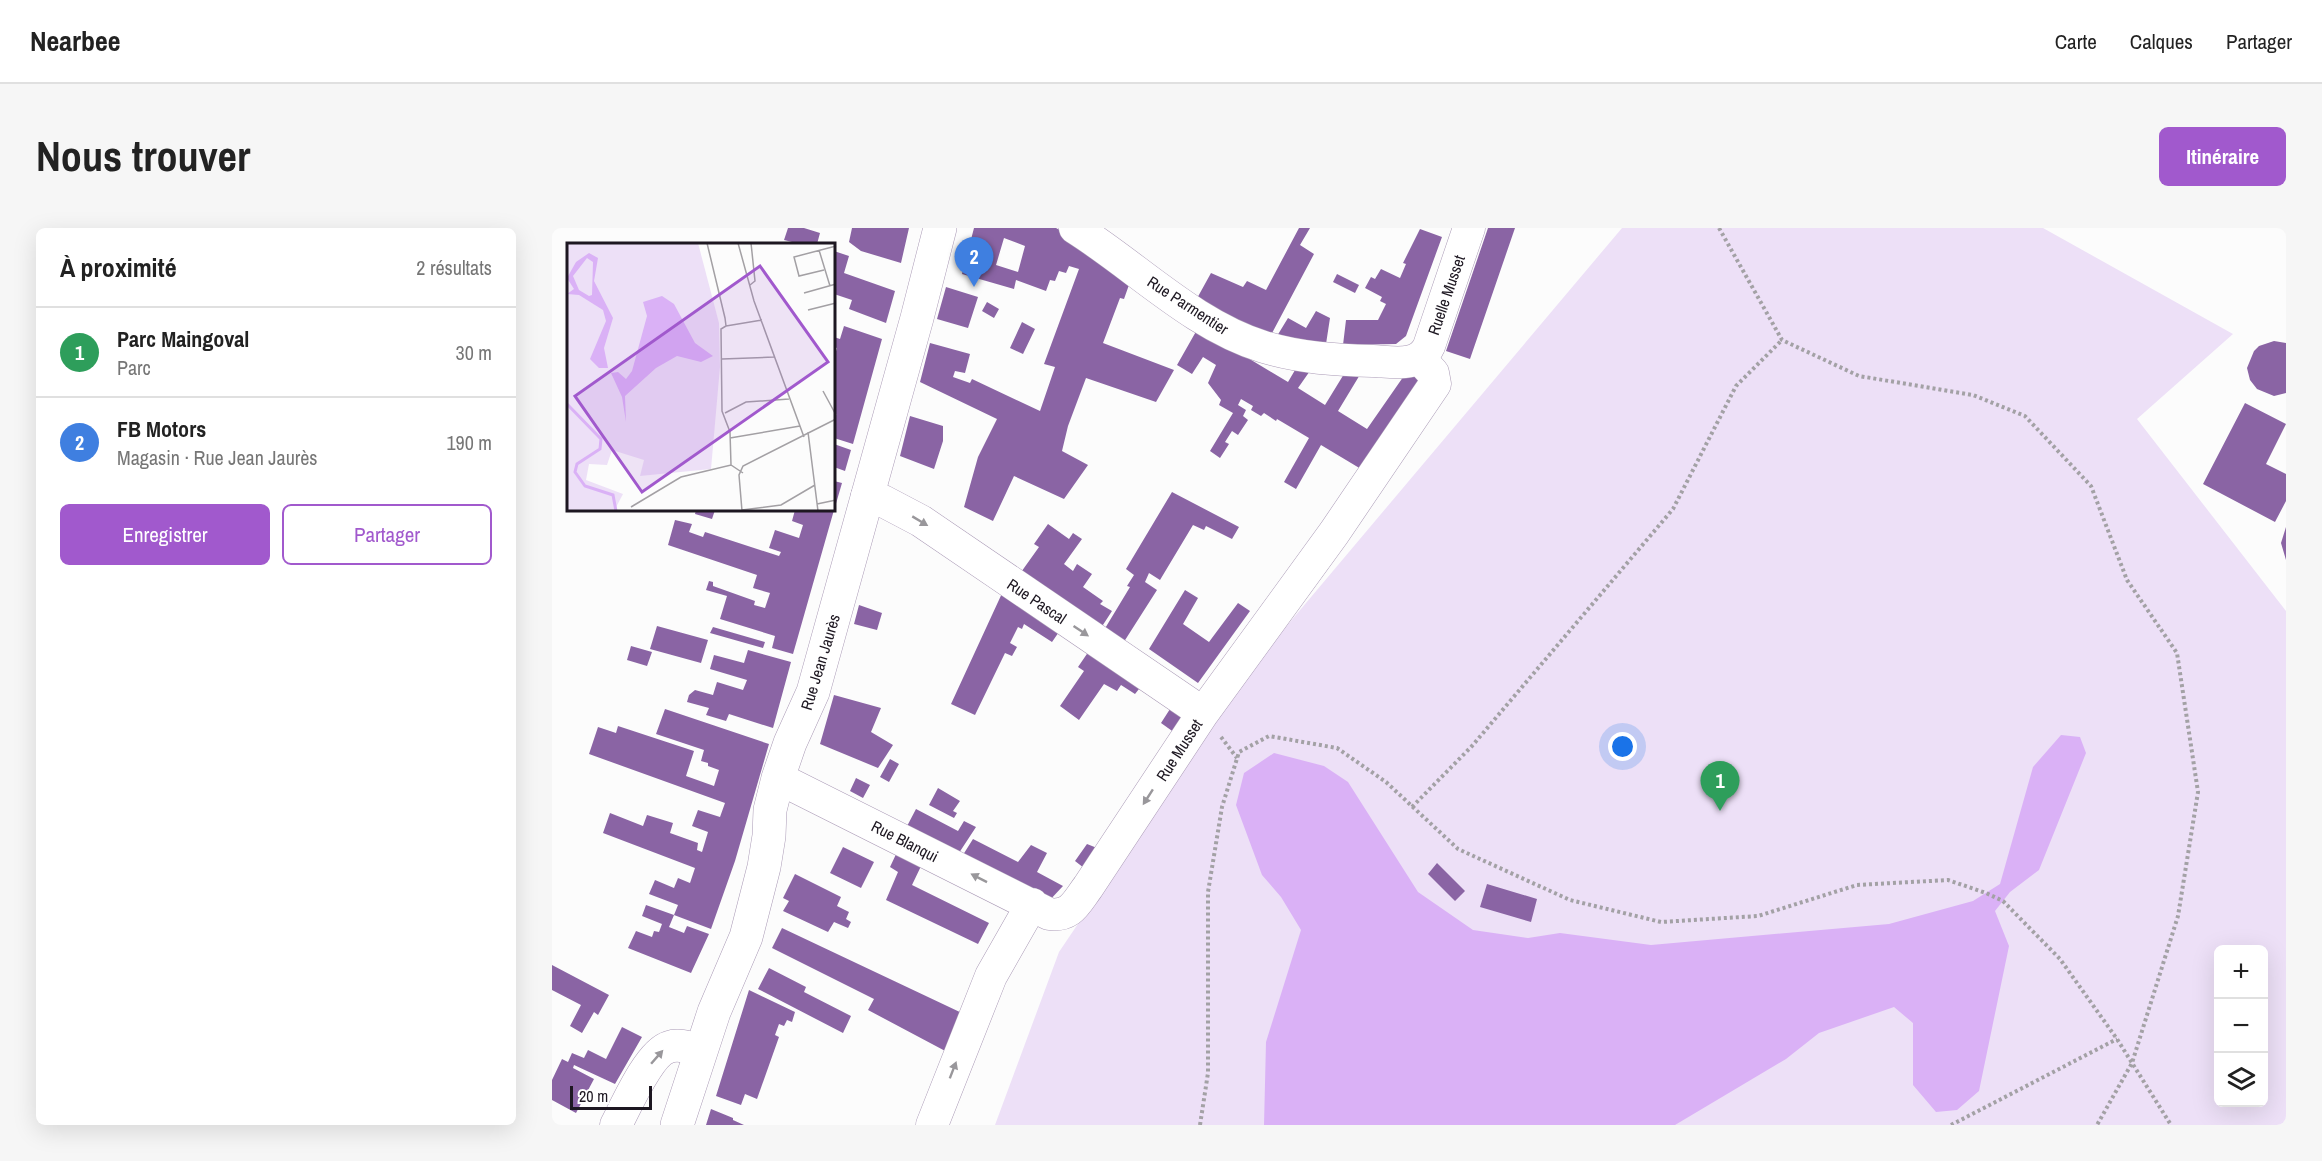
<!DOCTYPE html>
<html lang="fr">
<head>
<meta charset="utf-8">
<style>
	:root { --surface:#fff; --page:#f6f6f6; --text:#222; --muted:#767676; --line:#e0e0e0; --accent:#a159cd }
	body { margin:0; font-family:"Archivo Narrow",sans-serif; background:var(--page); color:var(--text) }
	.controls { position:absolute; right:18px; bottom:18px; display:grid; overflow:hidden; border-radius:9px; box-shadow:0 6px 24px #0002 }
	.controls button { width:54px; height:54px; display:grid; place-items:center; padding:0; border:0; border-bottom:2px solid var(--line); background:var(--surface); color:var(--text); font:30px sans-serif }
	.scale { position:absolute; left:18px; bottom:15px; width:82px; box-sizing:border-box; padding-left:6px; border:3px solid #1d1721; border-top:0; font-size:16px; line-height:21px; white-space:nowrap; color:#1d1721; -webkit-text-stroke:4px #fff; paint-order:stroke }
	.you { position:absolute; left:1071px; top:519px; width:21px; height:21px; margin:-15px; border:4px solid #fff; border-radius:50%; background:#1a73e8; box-shadow:0 0 0 9px #1a73e833 }
	.badge { display:grid; place-items:center; width:39px; height:39px; border-radius:50%; background:var(--accent); color:#fff; font-size:20px; font-weight:700 }
	.pin { position:absolute; translate:-50% -50px; filter:drop-shadow(0 2px 3px #0008) }
	.pin::after { content:''; position:absolute; top:32px; width:21px; height:18px; background:inherit; clip-path:polygon(0 0,100% 0,50% 100%) }
	.list { margin:0; padding:0; list-style:none }
	h2 { display:flex; justify-content:space-between; align-items:center; height:78px; margin:0; padding:0 24px; font-size:26px }
	h2 small { font-size:20px; font-weight:400; color:var(--muted) }
	.list li { display:grid; grid-template-columns:39px 1fr auto; gap:18px; align-items:center; box-sizing:border-box; height:90px; padding:0 24px; border-top:2px solid var(--line) }
	.list b { display:block; font-size:22px; white-space:nowrap }
	.list p { margin:0; font-size:20px; white-space:nowrap; color:var(--muted) }
	.list em { font-size:20px; font-style:normal; color:var(--muted) }
	.actions { display:flex; gap:12px; padding:18px 24px }
	.actions a { flex:1; padding:14px 0; border:2px solid var(--accent); border-radius:9px; text-align:center; font-size:21px; color:var(--accent) }
	.actions .main { background:var(--accent); color:#fff }
	.icon { flex:none; width:33px; height:33px; fill:none; stroke:currentColor; stroke-width:2; stroke-linecap:round; stroke-linejoin:round }
	.map { position:relative; flex:none; width:1734px; height:897px; overflow:hidden; border-radius:9px }
	header { display:flex; align-items:center; gap:36px; box-sizing:border-box; height:84px; padding:0 30px; background:var(--surface); border-bottom:2px solid var(--line) }
	header strong { font-size:28px }
	nav { display:flex; gap:33px; margin-inline-start:auto; font-size:21px }
	.intro { display:flex; align-items:center; justify-content:space-between; box-sizing:border-box; height:144px; padding:0 36px }
	h1 { margin:0; font-size:42px }
	.button { padding:15px 27px; border-radius:9px; background:var(--accent); color:#fff; font-size:21px; font-weight:700 }
	main { display:flex; gap:36px; padding:0 36px }
	aside { flex:1; background:var(--surface); border-radius:9px; box-shadow:0 6px 24px #0002 }
	.map>svg:first-child { display:block }
</style>
</head>
<body>
<header>
<strong>Nearbee</strong>
<nav><a>Carte</a><a>Calques</a><a>Partager</a></nav>
</header>
<div class="intro"><h1>Nous trouver</h1><a class="button">Itinéraire</a></div>
<main>
<aside>
<h2>À proximité<small>2 résultats</small></h2>
<ul class="list">
<li><span class="badge" style="background:#2e9e5b">1</span><div><b>Parc Maingoval</b><p>Parc</p></div><em>30 m</em></li>
<li><span class="badge" style="background:#3f7fe0">2</span><div><b>FB Motors</b><p>Magasin · Rue Jean Jaurès</p></div><em>190 m</em></li>
</ul>
<div class="actions"><a class="main">Enregistrer</a><a>Partager</a></div>
</aside>
<div class="map">
<svg width="1734" height="897" viewBox="0 0 1734 897">
	<rect width="100%" height="100%" fill="#fcfcfc"/>
	<path fill="#ede0f7" fill-rule="evenodd" d="M1070 0H1491L1681 106 1585 191 1734 383V897H443L507 724 695 445ZM1666 722H1712V874H1666Z"/>
	<path fill="#dab1f6" d="M1509 507 1528 509 1534 525 1487 642 1458 664 1443 683 1457 718 1427 863 1405 882 1384 884 1361 857V795L1342 779 1267 805 1234 831 1123 897H712L714 814 749 702 729 669 710 647 684 577 692 545 722 525 772 538 796 554 866 664 921 702 976 710 1008 705 1099 717 1337 696 1421 673 1448 656 1481 539Z"/>
	<path fill="#8a64a4" fill-rule="evenodd" d="M236 0H252L268 5 265 16H248L232 12Z
		M300 0H357L349 35 309 23 297 14Z
		M422 0H504L536 18 578 54 572 71 568 70 551 115 622 142 604 174 534 150 516 198 510 223 536 237 512 271 462 248 441 293 412 279 426 229 445 191 368 154 378 115 418 126 413 145 403 143 401 149 418 155 420 151 488 183 503 139 492 136 527 41 517 38 514 45 507 43 503 53 498 52 494 63 464 52 462 61 410 46ZM452 10 473 18 466 44 444 37Z
		M747 0H758L748 17 762 26 719 107 643 74 659 45 691 59 695 53 714 62Z
		M936 0H963L918 131 894 123Z
		M868 1 890 9 854 108 844 116 791 117 794 92H826L834 76 828 73 830 69 813 60 819 49 823 51 829 41 848 50 854 36 851 35Z
		M282 23 297 28 292 45 343 63 334 95 297 81 300 72 282 66Z
		M785 46 807 57 803 65 781 54Z
		M394 59 426 69 416 100 385 91Z
		M435 74 447 81 442 90 430 83Z
		M764 83 778 90 774 116 725 108 736 90 754 100Z
		M470 94 483 101 471 126 458 120Z
		M292 98 330 111 301 216 282 210V130L285 120 282 119V109L288 111Z
		M646 100 736 154 746 137 760 140 746 160 773 177 792 146 809 145 786 183 815 201 856 142 879 146 814 244 769 217 744 261 732 254 757 210 725 191 724 193 712 185 709 188 699 182 701 178 689 171 686 177 694 182 691 188 696 192 686 207 680 203 673 214 677 216 668 230 658 223 681 185 667 177 669 172 656 155 664 137 651 129 640 146 625 137Z
		M1722 113 1734 115V165L1722 168 1705 161 1698 152 1695 140 1702 123 1707 118Z
		M1693 175 1734 196 1714 236 1734 246V273L1723 294 1651 256Z
		M358 188 391 198V213L382 241 348 228Z
		M282 216 299 222 293 243 282 239Z
		M282 253 290 255 283 279H282Z
		M620 264 687 299 680 311 654 298 652 302 641 297 608 352 597 345 593 354 605 362 568 420 549 407 578 359 575 358 582 347 574 341Z
		M144 282H163L160 291 143 286Z
		M243 282H282L241 426 220 420 223 408 168 391 175 368 154 362 157 353 161 354V358L203 373 202 377 213 380 218 365 201 360 205 347 116 317 123 292 140 296 137 304 151 309 153 304 227 328 229 324 217 320 223 302 247 310 251 297 240 293Z
		M496 296 517 311 521 305 530 311 512 336 521 343 525 336 540 346 531 359 551 373 548 376 560 383 547 403 467 347 487 319 482 316Z
		M1734 299V332L1729 315Z
		M452 361 509 401 500 414 472 396 470 401 466 399 458 415 465 419 460 428 453 425 423 487 399 476Z
		M633 362 646 370 631 396 657 414 686 375 698 383 646 455 597 421Z
		M307 377 330 385 325 402 302 396Z
		M105 398 156 412 149 435 98 421Z
		M161 399 213 414 211 420 158 405Z
		M79 418 100 424 95 438 75 432Z
		M539 420 637 485 623 505 609 495 618 481 587 461 583 466 569 457 565 463 552 456 527 492 508 478 532 443 526 439Z
		M196 422 239 434 221 500 177 486 174 493 154 487 157 480 135 474 137 467 143 462 161 467 165 454 191 462 195 452 158 441 162 427 192 435Z
		M282 467 329 480 319 504 341 517 326 540 268 516Z
		M113 481 217 516 183 633 159 701 122 687 126 677 97 666 103 652 122 660 126 650 138 655 143 640 51 605 58 585 91 598 95 587 121 595 118 605 146 615 145 622 150 624 156 604 140 598 146 582 168 589 173 575 37 526 46 499 64 505 66 498 142 523 134 548 162 558 167 542 156 538V535L149 533 152 522 104 506Z
		M338 531 347 536 337 554 328 549Z
		M304 550 318 557 311 570 298 563Z
		M386 560 408 573 401 583 405 585 402 590 377 577Z
		M364 581 406 603 412 593 424 599 405 628 353 602Z
		M421 611 466 634 479 617 495 625 485 644 511 658 496 674 409 630Z
		M535 616 545 620 532 640 523 633Z
		M291 619 322 634 309 660 278 645Z
		M346 622 371 634 360 657 437 695 426 716 334 672 346 644 338 639Z
		M885 635 913 663 903 673 876 646Z
		M243 646 289 669 285 678 297 684 294 691 299 694 296 700 282 694 276 704 231 683 237 673 231 670Z
		M935 656 985 671 979 694 928 679Z
		M94 677 122 687 117 699 132 705 135 698 157 706 139 745 76 720 84 703 100 709 102 703 107 704 110 696 90 688Z
		M230 700 412 786 397 825 316 782 322 771 220 720Z
		M0 737 57 767 46 787 42 784 30 805 18 798 29 777 0 762Z
		M217 740 254 759 252 764 299 788 291 805 206 761Z
		M197 762 243 784 240 794 235 792 232 798 227 796 223 807 227 809 205 871 193 866 189 877 164 868Z
		M70 799 90 809 63 856 22 837 21 840 42 851 24 885 0 872V852L10 831 16 834 20 825 32 830 36 822 54 831Z
		M159 881 181 890V892L192 897H154Z"/>
	<g fill="none" stroke-linecap="round" stroke-linejoin="round">
		<defs>
			<path id="minor" d="M523 0C585 39 641 97 712 119 748 130 784 132 821 133 842 134 867 140 877 118L917 0
				M315 268 331 273 369 293 651 485
				M226 550 497 686C519 689 524 675 536 659L651 485 782 305 883 156 881 145 867 130
				M64 897C74 878 97 825 117 819 128 815 138 820 149 823
				M380 897 439 748 480 676"/>
			<path id="tertiary" d="M125 897 162 784 194 709 212 639 217 608 218 582 226 550 238 515 261 464 365 90 388 0"/>
		</defs>
		<use href="#minor" stroke="#aa9ab6" stroke-width="33"/>
		<use href="#tertiary" stroke="#aa9ab6" stroke-width="34"/>
		<path stroke="#a3a1a5" stroke-width="4" stroke-dasharray="3 3" stroke-linecap="butt" d="M1167 0 1230 112 1307 148 1421 167 1473 188 1539 258 1575 352 1625 425 1646 564 1626 688 1580 835 1545 897
			M669 509 685 530
			M860 579 920 518 1121 281 1184 158 1230 112
			M648 897 656 845V664L670 579 687 524 717 508 785 520 834 554 906 621 1018 672 1109 694 1206 688 1305 657 1396 652 1434 665 1451 673 1508 731 1565 811 1619 897
			M1399 897 1565 811"/>
		<use href="#minor" stroke="#fff" stroke-width="32"/>
		<use href="#tertiary" stroke="#fff" stroke-width="33"/>
	</g>
	<defs><path id="oneway-solid" d="M-6-.8H1V-3.2L6.5 0L1 3.2V.8H-6Z" transform="scale(1.5)"/></defs>
	<g fill="#99979b">
		<use href="#oneway-solid" transform="translate(368 293) rotate(31)"/>
		<use href="#oneway-solid" transform="translate(529 403) rotate(34)"/>
		<use href="#oneway-solid" transform="translate(596 569) rotate(123)"/>
		<use href="#oneway-solid" transform="translate(427 650) rotate(-153)"/>
		<use href="#oneway-solid" transform="translate(105 829) rotate(-49)"/>
		<use href="#oneway-solid" transform="translate(401 842) rotate(-69)"/>
	</g>
	<g text-anchor="middle" stroke-width="5" stroke-linejoin="round" paint-order="stroke">
		<g font-size="16" fill="#1d1721" stroke="#fff">
			<text transform="translate(894 67) rotate(-71)" y="6">Ruelle Musset</text>
			<text transform="translate(636 77) rotate(33)" y="6">Rue Parmentier</text>
			<text transform="translate(485 373) rotate(34)" y="6">Rue Pascal</text>
			<text transform="translate(268 434) rotate(-73)" y="6">Rue Jean Jaurès</text>
			<text transform="translate(627 522) rotate(-57)" y="6">Rue Musset</text>
			<text transform="translate(353 613) rotate(27)" y="6">Rue Blanqui</text>
		</g>
	</g>
	<g transform="translate(15 15)">
		<rect width="268" height="268" fill="#fcfcfc"/>
		<path d="M0 0H131L152 80 153 124 144 226 73 233 77 217 45 207 40 222 22 221 19 237 56 251 47 268H0Z" fill="#ede0f7"/>
		<path d="M22 10 31 15 27 38 46 75 37 105 41 125H32L23 116 39 78 36 67 12 52 0 51 7 46 0 35 9 19ZM20 15 26 19 25 52 22 53 12 47 6 33ZM95 53 107 61 128 100 146 113 134 119 110 113 89 125 58 153 59 179 55 154 44 130 51 129 59 136 65 128 80 73 76 59Z" fill="#dab1f6" fill-rule="evenodd"/>
		<path fill="none" stroke="#dab1f6" stroke-width="3" d="M0 161 34 196 33 206 10 221 8 229 18 243 46 252 49 268"/>
		<path fill="none" stroke="#a3a0a4" stroke-width="1.5" d="M140 0 158 75 159 83 154 86 155 168 163 189 164 222M171 0 187 58 237 194M252 7 263 43M257 27 232 33 227 14 269 3M183 42 188 38 184 0M237 50 269 41M241 67 269 60M159 83 195 77M155 116 207 114M256 148 269 172M158 170 179 159 222 156M241 189 251 268M163 195 233 183M250 261 269 257M64 264 114 234 164 222 176 230M175 267 214 262 248 242M175 268 172 232 176 223 269 176"/>
		<path fill="#a159cd" fill-opacity="0.15" stroke="#a159cd" stroke-width="3" d="M193 23 261 119 75 249 8 153Z"/>
		<rect width="268" height="268" fill="none" stroke="#1d1721" stroke-width="3"/>
	</g>
</svg>
<div class="controls">
<button>+</button>
<button>−</button>
<button><svg class="icon" aria-label="layers" viewBox="0 0 24 24"><path d="M12 4l9 5-9 5-9-5zM3 14l9 5 9-5"/></svg></button>
</div>
<div class="scale">20 m</div>
<div class="you"></div>
<div class="pin badge" style="left:1168px;top:583px;background:#2e9e5b">1</div>
<div class="pin badge" style="left:422px;top:59px;background:#3f7fe0">2</div>
</div>
</main>
</body>
</html>
